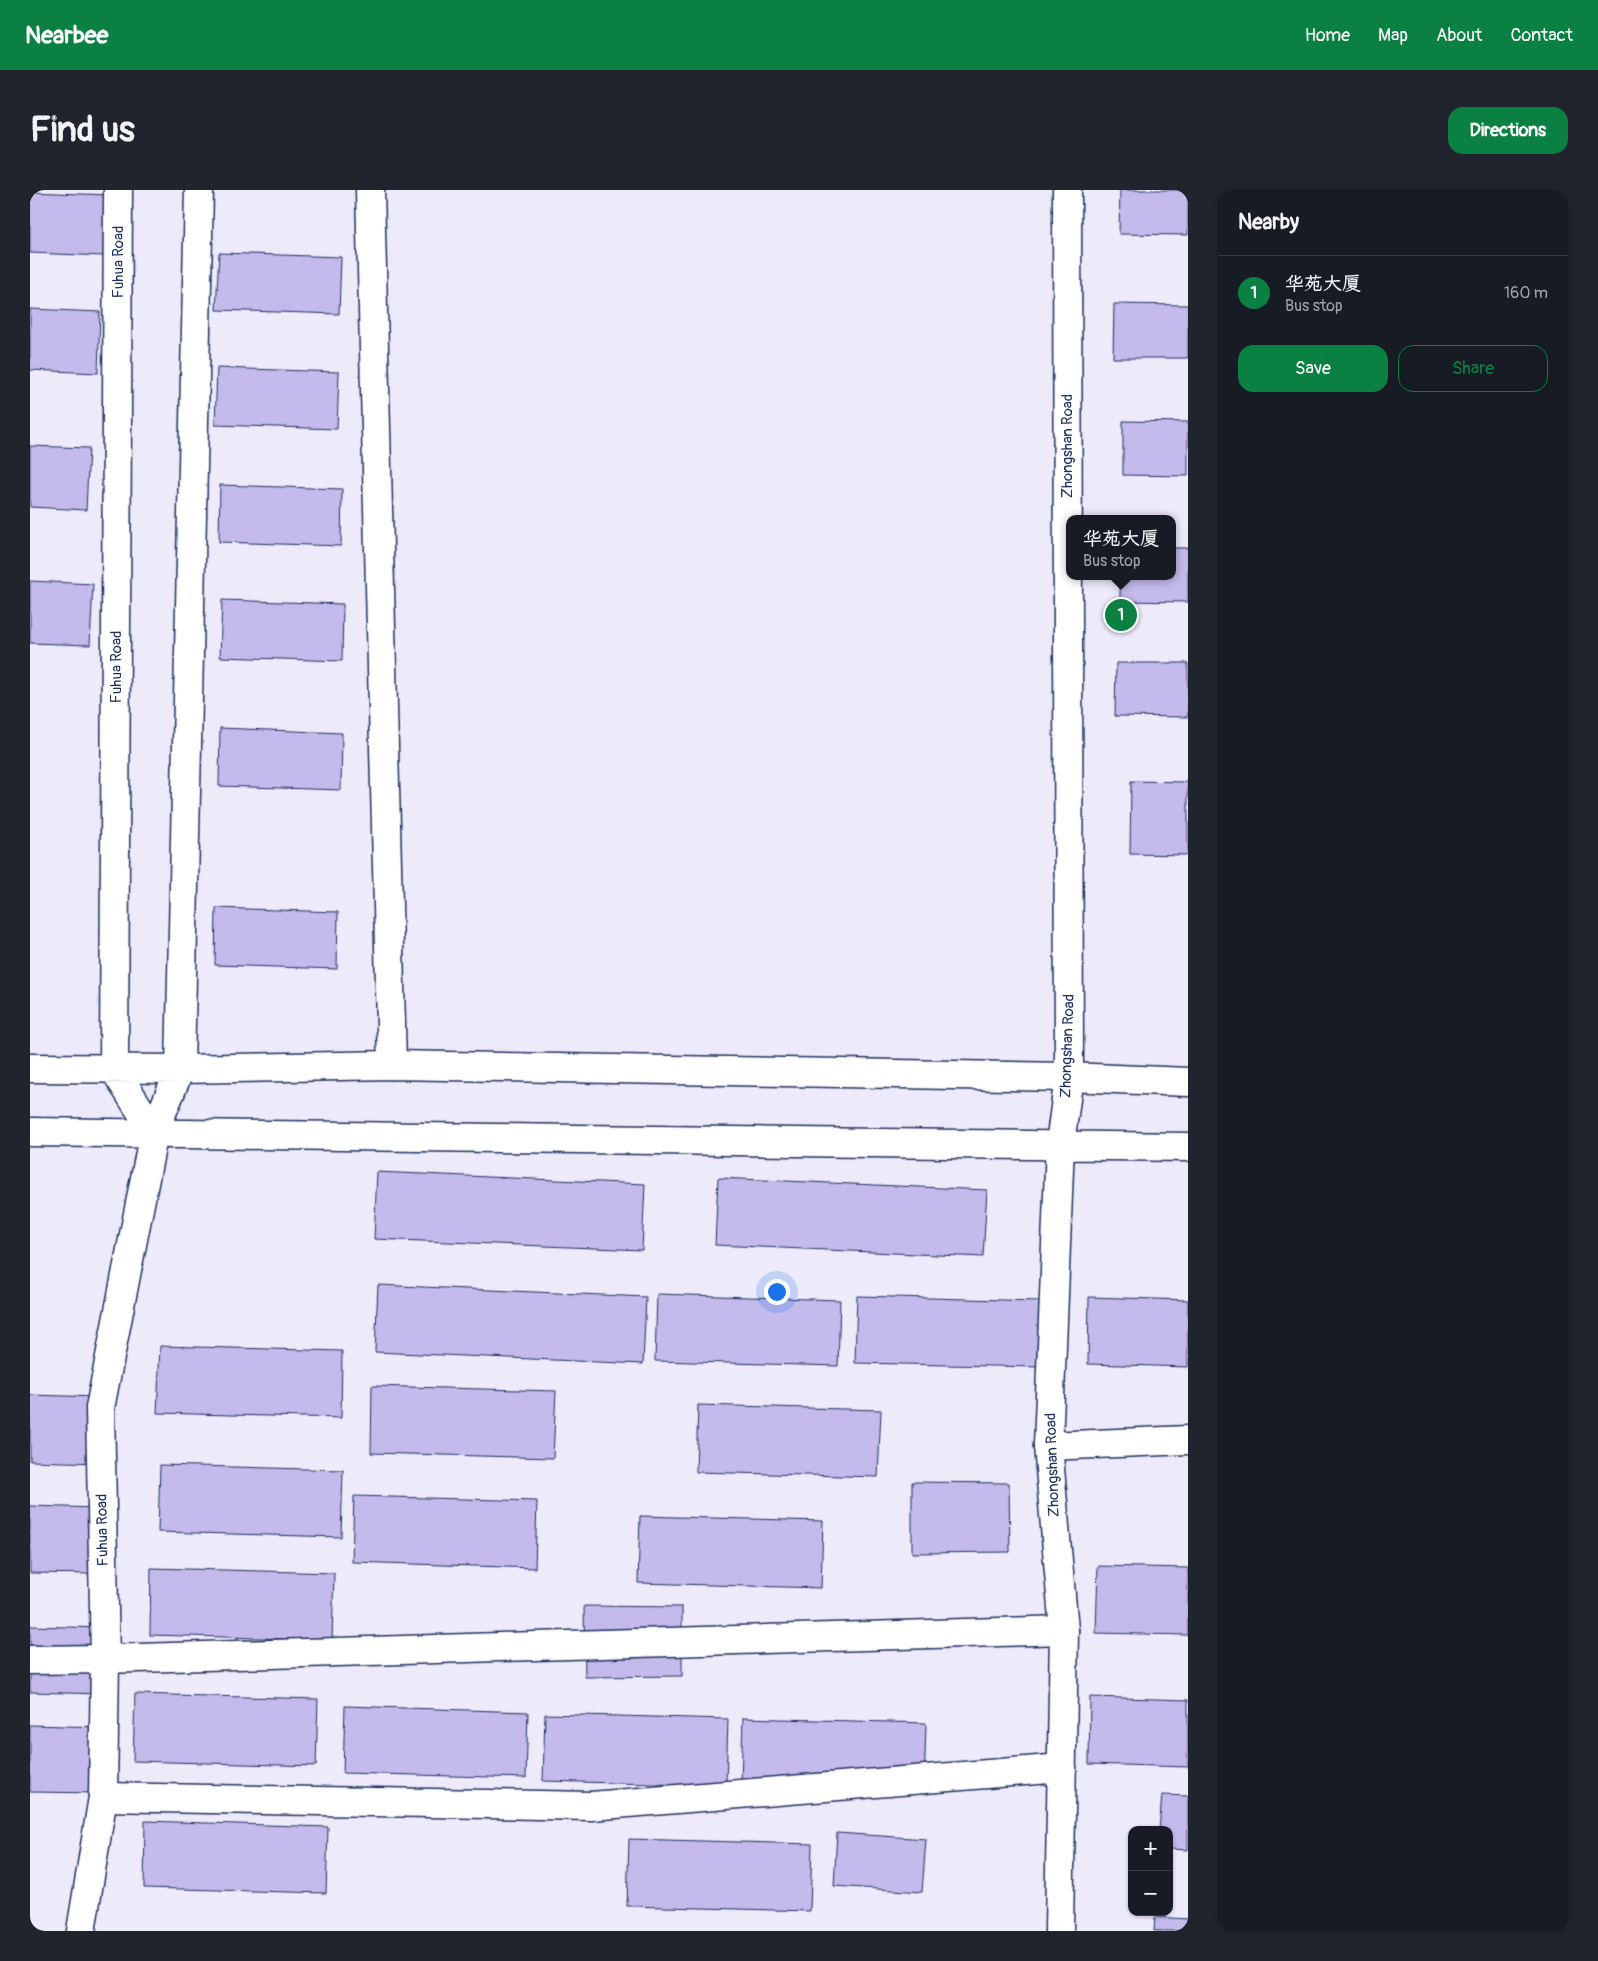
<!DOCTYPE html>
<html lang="en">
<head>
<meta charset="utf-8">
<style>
	:root { --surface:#171b24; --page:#20242c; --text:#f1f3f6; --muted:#9ea1a6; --line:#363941; --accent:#0b8043 }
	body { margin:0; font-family:Pangolin,"LXGW WenKai TC",sans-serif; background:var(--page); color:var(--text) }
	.controls { position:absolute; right:15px; bottom:15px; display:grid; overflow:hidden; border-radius:10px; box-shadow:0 1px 4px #0004 }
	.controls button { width:45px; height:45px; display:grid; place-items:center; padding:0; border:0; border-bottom:1px solid var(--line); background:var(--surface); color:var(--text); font:25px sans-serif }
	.you { position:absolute; left:746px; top:1101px; width:18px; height:18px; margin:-12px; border:4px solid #fff; border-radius:50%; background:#1a73e8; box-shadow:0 0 0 8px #1a73e833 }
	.badge { display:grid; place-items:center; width:32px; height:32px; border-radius:50%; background:var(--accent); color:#fff; font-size:16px; font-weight:700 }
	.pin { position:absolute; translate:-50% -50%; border:2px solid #fff; box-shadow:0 1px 5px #0006 }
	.popup { position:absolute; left:1036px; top:325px; width:110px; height:65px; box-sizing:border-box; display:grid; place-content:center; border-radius:10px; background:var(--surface); filter:drop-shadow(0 1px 4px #0005); font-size:16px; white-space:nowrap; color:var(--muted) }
	.popup b { font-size:19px; color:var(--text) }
	.popup::after { content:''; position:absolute; left:50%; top:100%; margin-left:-10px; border:10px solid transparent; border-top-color:var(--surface) }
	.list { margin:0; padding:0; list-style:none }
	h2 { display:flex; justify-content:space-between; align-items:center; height:65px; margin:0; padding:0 20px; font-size:21px }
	h2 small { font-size:16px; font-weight:400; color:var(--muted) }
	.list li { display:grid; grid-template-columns:32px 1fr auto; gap:15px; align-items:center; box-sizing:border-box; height:75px; padding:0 20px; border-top:1px solid var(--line) }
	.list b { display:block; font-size:19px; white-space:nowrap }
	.list p { margin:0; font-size:16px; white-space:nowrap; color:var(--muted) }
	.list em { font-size:16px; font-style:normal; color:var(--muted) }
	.actions { display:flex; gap:10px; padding:15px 20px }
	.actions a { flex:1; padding:11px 0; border:1px solid var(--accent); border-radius:15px; text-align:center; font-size:18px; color:var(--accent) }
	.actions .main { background:var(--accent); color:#fff }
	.map { position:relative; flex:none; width:1158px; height:1741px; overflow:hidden; border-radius:15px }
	header { display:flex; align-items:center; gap:30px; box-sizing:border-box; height:70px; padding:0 25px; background:var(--accent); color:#fff }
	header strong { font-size:24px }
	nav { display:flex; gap:28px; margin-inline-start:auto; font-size:18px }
	.intro { display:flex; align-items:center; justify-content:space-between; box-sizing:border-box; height:120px; padding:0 30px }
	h1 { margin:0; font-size:35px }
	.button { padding:12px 22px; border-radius:15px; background:var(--accent); color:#fff; font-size:18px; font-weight:700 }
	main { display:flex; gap:30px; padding:0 30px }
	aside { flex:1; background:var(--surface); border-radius:15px; box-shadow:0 1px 4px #0004 }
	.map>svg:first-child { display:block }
</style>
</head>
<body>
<header>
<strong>Nearbee</strong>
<nav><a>Home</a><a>Map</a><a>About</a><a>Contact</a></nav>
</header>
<div class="intro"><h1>Find us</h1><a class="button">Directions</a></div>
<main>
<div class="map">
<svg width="1158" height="1741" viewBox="0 0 1158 1741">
	<rect width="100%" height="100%" fill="#edeaf9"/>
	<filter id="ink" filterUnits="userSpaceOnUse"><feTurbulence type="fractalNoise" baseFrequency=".02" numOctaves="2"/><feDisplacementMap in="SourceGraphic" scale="10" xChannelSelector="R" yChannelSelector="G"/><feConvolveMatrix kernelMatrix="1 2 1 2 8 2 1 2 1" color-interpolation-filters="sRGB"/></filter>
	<g filter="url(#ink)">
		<path fill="#c4baeb" stroke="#1b2f5e" d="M1090 0H1158V45L1089 44Z
			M0 2 78 5 75 66 0 63Z
			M189 63 311 67 309 124 186 120Z
			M1084 114 1158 115V168H1083Z
			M0 119 70 122 68 183 0 180Z
			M187 178 309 182 307 239 185 235Z
			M1093 231 1158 232V286L1093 285Z
			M0 256 59 258 56 320 0 317Z
			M190 295 312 299 311 356 189 352Z
			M1142 358H1158V412L1090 411V386H1142Z
			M0 391 63 394 60 455 0 453Z
			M192 410 313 414 312 471 190 467Z
			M1086 473H1158V527L1085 526Z
			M190 538 312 543 311 600 189 596Z
			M1101 591 1158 592V665L1100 664Z
			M186 718 308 722 307 779 185 775Z
			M347 982 615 994 612 1060 344 1049Z
			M688 988 957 1000 953 1067 685 1055Z
			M348 1095 616 1107 613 1174 345 1162Z
			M627 1104 810 1110 808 1176 625 1171Z
			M827 1106 1009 1111 1008 1177 825 1173Z
			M1059 1107 1158 1110V1177L1058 1174Z
			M130 1156 312 1161 311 1228 127 1223Z
			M342 1196 526 1201 523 1268 341 1263Z
			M0 1205 70 1207 68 1273 0 1271Z
			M668 1215 851 1220 848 1287 666 1282Z
			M130 1275 313 1280 311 1347 128 1342Z
			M882 1292 979 1293 980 1362 882 1363Z
			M324 1306 507 1311 505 1378 322 1372Z
			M0 1316 67 1318 65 1384 0 1383Z
			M610 1326 793 1331 791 1398 608 1393Z
			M1068 1376 1158 1378V1445L1066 1443Z
			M121 1378 304 1383 302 1450 120 1445Z
			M554 1416 652 1417V1486L555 1487Z
			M0 1436 74 1438 72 1504 0 1502Z
			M105 1504 288 1509 286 1576 103 1571Z
			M1060 1507 1158 1510V1577L1059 1574Z
			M315 1516 498 1522 496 1588 313 1583Z
			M515 1524 698 1529 696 1596 513 1591Z
			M713 1528 896 1533 894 1600 711 1594Z
			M0 1535 72 1537 71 1603 0 1602Z
			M1132 1605 1158 1606V1660L1139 1659V1640H1129Z
			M115 1631 298 1637 296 1703 114 1698Z
			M807 1643 896 1649 892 1702 804 1696Z
			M599 1649 782 1654 780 1721 597 1716Z
			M1125 1727 1158 1729V1741H1124Z"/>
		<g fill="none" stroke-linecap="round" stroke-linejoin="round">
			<defs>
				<path id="minor" d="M340 0 362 875
					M1018 1256 1158 1250
					M0 1470 75 1469 1034 1440
					M73 1607 561 1616 1032 1578"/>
				<path id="tertiary" d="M88 0 84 879 124 942
					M0 878 150 879 362 875 1039 887 1158 892
					M0 942 1158 957
					M51 1741 73 1607 75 1469 70 1218 124 942 150 879 169 0
					M1029 1741 1034 1440 1018 1256 1030 954 1039 887 1037 0"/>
			</defs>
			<use href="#minor" stroke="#1b2f5e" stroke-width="31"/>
			<use href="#tertiary" stroke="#1b2f5e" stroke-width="31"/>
			<use href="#minor" stroke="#fff" stroke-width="28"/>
			<use href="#tertiary" stroke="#fff" stroke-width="28"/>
		</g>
	</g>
	<g text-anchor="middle" stroke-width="4" stroke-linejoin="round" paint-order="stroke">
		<g font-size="15" fill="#1b2f5e" stroke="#fff">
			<text transform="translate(88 72) rotate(-90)" y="5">Fuhua Road</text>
			<text transform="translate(1037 256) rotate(-90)" y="5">Zhongshan Road</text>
			<text transform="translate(86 477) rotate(-90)" y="5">Fuhua Road</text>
			<text transform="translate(1037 856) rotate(-88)" y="5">Zhongshan Road</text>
			<text transform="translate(1022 1275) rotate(-92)" y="5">Zhongshan Road</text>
			<text transform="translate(72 1340) rotate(-91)" y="5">Fuhua Road</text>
		</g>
	</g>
</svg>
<div class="controls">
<button>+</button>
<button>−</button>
</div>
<div class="you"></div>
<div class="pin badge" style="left:1091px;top:425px">1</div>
<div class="popup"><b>华苑大厦</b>Bus stop</div>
</div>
<aside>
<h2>Nearby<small></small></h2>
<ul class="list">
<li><span class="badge">1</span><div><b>华苑大厦</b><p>Bus stop</p></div><em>160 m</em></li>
</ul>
<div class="actions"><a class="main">Save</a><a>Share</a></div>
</aside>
</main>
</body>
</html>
